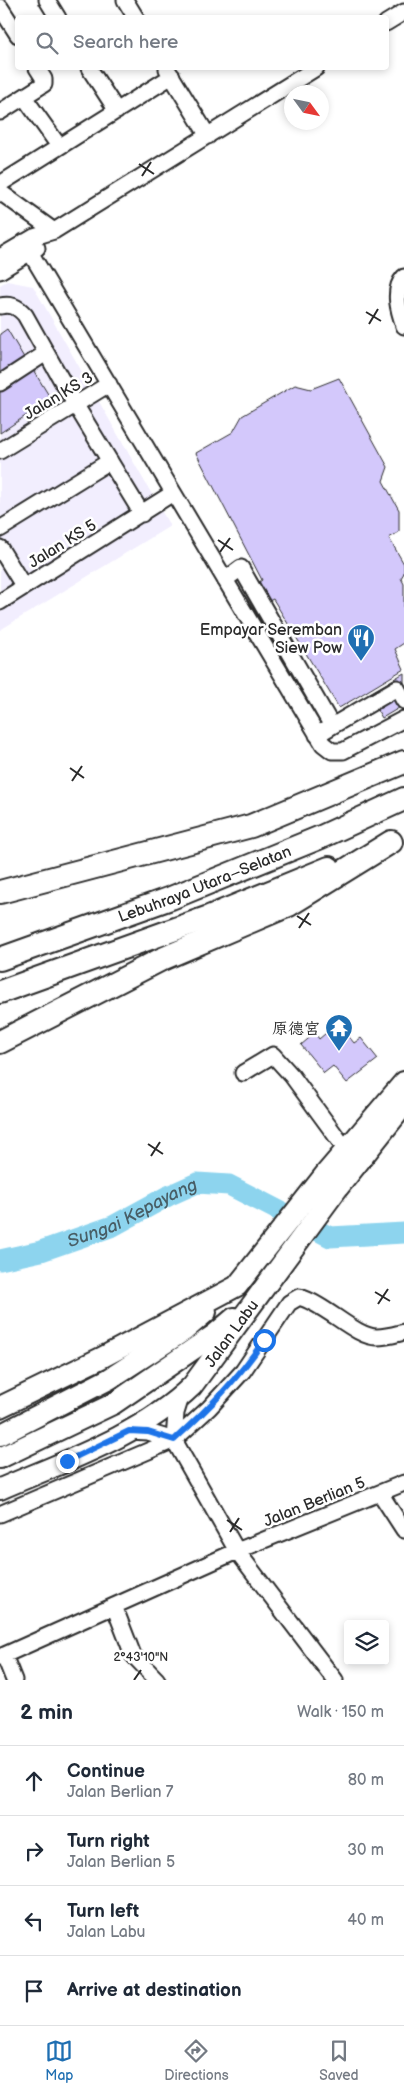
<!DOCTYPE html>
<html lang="en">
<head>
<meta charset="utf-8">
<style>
	:root { --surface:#fff; --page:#f6f6f7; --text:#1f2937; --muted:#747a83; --line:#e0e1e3; --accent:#1f6fb2 }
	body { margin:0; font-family:"Balsamiq Sans","LXGW WenKai TC",sans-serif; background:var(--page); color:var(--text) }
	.controls { position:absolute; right:15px; bottom:15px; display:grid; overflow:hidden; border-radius:5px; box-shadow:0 2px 8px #0003 }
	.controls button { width:45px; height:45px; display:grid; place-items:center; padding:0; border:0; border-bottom:1px solid var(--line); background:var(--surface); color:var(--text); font:25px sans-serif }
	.compass { position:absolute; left:284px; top:85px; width:45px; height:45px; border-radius:50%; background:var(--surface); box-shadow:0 2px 8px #0003; rotate:123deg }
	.stop { position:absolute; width:15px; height:15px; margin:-11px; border:4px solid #1a73e8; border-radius:50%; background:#fff }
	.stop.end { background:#1a73e8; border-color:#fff; box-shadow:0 1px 5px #0008 }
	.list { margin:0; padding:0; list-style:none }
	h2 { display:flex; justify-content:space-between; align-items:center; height:65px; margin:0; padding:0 20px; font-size:21px }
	h2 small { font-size:16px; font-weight:400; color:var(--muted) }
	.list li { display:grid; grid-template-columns:32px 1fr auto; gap:15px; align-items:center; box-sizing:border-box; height:70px; padding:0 20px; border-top:1px solid var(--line) }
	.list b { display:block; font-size:19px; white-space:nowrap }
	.list p { margin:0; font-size:16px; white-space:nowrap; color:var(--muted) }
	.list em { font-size:16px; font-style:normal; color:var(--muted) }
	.icon { flex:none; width:28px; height:28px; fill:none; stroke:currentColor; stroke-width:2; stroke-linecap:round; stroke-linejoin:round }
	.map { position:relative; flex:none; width:404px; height:1680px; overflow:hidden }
	.search { position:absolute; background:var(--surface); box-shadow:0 2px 8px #0003; left:15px; right:15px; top:15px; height:55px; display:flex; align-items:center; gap:12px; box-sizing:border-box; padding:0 18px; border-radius:5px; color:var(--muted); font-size:19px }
	.sheet { height:345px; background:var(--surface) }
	nav { display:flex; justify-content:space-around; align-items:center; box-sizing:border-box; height:70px; border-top:1px solid var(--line); background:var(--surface); font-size:14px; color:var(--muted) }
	nav a { display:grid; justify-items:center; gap:2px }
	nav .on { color:var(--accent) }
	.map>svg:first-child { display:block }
</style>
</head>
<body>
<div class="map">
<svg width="404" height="1680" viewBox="0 0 404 1680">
	<rect width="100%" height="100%" fill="#fff"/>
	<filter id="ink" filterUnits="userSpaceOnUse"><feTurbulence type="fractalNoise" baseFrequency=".02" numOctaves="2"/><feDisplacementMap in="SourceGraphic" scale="10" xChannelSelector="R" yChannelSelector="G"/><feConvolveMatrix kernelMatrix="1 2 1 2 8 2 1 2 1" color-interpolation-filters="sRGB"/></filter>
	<g filter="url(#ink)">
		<path fill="#f2eefe" d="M7 281 33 286 170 526 0 630V285Z"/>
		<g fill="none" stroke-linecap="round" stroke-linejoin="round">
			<path stroke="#8dd4ee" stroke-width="21" id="s1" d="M0 1260 41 1251 113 1226 168 1196 197 1183 229 1185 330 1237 404 1233"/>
		</g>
		<path fill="#d3c8fb" stroke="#2b2b2b" d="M7 329 26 361 0 377V334Z
			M32 368 51 399 0 433V390Z
			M339 378 388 467 383 481 399 510V532L389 538 404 564V573L401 578 404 584V643L395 649 404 669 339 708 273 599 257 607 250 588 262 580 196 453 233 432 242 416 295 385 311 389Z
			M404 673V705L382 718 368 694Z
			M338 1023 354 1043 361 1038 378 1059 347 1083 333 1066 324 1073 301 1045 315 1033 319 1039Z"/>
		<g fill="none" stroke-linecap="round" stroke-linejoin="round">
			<defs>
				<path id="minor" d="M47 0 58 18
					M125 0 136 18
					M0 7 18 35
					M386 23 404 12
					M89 68 117 111
					M167 69 208 136
					M24 97 59 146
					M0 112 44 84V79L37 68
					M0 184 172 76
					M0 192 54 231
					M24 242 323 744 332 751H343L404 719
					M0 257 34 237 54 231 316 68
					M0 271 37 248
					M404 277C392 290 399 312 404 326
					M0 306C11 304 17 306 25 315L75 404 142 514
					M0 383 46 353
					M0 451 109 384
					M0 529 110 461
					M0 548 24 587
					M225 580 241 568 332 726 317 735
					M0 602 173 493
					M332 726 397 688 404 701
					M243 1073 273 1055 292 1076 347 1151
					M181 1397 176 1413 174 1440 237 1551 335 1680
					M129 1431 148 1432 174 1440
					M380 1493 404 1530
					M0 1514 174 1440 209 1408 243 1371 289 1303 299 1297C326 1304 355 1337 377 1337 386 1337 396 1334 404 1332
					M114 1606 133 1655 157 1680
					M4 1655 14 1680
					M0 1657 237 1551 404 1483"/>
				<g id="major">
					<path d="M0 1407 101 1358 237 1286 327 1172 404 1082"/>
					<path d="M0 1435 109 1379 185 1330 206 1312"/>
					<path d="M0 1458 113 1404 214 1335 234 1318"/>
					<path id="s2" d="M0 1489C65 1461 140 1436 192 1386L337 1189 404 1105"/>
				</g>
				<g id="highway">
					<path d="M0 892 251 826 404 762"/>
					<path id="s3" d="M0 959 171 898 321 837 404 799"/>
					<path d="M0 992 209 917 329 868"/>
					<path d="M0 1042 162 959 289 905 391 842"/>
				</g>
			</defs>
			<use href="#minor" stroke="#2b2b2b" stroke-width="19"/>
			<use href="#major" stroke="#2b2b2b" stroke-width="24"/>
			<use href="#highway" stroke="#2b2b2b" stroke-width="26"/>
			<use href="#minor" stroke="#fff" stroke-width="15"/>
			<use href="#major" stroke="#fff" stroke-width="20"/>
			<use href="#highway" stroke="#fff" stroke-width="22"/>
		</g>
	</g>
	<g fill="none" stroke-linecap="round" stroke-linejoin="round" filter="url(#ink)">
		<path stroke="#1a73e8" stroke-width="6" d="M67 1461 129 1431 148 1432 174 1440C209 1408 238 1379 264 1340"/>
	</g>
	<path fill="none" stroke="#2b2b2b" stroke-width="2" d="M139 164 154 174M142 176 151 162M366 312 381 321M369 324 378 309M218 540 233 550M220 552 230 538M70 768 84 778M72 781 82 766M297 916 311 925M299 928 309 913M148 1144 163 1154M151 1156 160 1142M375 1292 390 1301M378 1304 388 1289M227 1520 242 1530M230 1532 239 1518M134 1680 141 1670"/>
	<defs>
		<symbol id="restaurant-pin" viewBox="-11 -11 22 30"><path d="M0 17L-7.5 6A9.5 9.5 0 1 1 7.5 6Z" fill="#1f6fb2" stroke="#fff"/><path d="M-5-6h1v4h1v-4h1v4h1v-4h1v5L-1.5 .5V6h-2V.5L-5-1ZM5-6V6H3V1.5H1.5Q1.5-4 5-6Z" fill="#fff"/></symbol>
		<symbol id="temple-pin" viewBox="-11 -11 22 30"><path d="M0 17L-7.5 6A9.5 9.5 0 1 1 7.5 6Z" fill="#1f6fb2" stroke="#fff"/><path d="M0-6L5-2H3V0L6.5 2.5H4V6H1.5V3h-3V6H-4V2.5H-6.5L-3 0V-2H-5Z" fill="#fff"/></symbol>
	</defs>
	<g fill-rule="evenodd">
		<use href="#restaurant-pin" x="345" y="622" width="32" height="43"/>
		<use href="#temple-pin" x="323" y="1012" width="32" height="43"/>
	</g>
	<g text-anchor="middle" stroke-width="5" stroke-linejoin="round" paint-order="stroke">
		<g font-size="16" fill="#2b2b2b" stroke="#fff">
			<text transform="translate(58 395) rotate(-31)" y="6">Jalan KS 3</text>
			<text transform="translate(62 543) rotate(-32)" y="6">Jalan KS 5</text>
			<text dy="6" stroke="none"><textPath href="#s3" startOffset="218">Lebuhraya Utara–Selatan</textPath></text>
			<text dy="6" stroke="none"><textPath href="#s2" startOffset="285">Jalan Labu</textPath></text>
			<text transform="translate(314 1501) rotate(-22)" y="6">Jalan Berlian 5</text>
		</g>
		<g font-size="16" fill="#2b2b2b" stroke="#fff" text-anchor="end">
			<text x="342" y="635">Empayar Seremban<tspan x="342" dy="18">Siew Pow</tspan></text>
			<text x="320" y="1034">原德宫</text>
		</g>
		<g font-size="18" font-style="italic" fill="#485e66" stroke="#fff">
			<text dy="6" stroke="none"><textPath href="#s1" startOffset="141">Sungai Kepayang</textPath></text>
		</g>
	</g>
	<g font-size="12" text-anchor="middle" fill="#2b2b2b" stroke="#fff" stroke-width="5" stroke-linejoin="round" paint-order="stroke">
		<text x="141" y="1661">2°43'10"N</text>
	</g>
</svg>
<div class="controls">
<button><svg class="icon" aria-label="layers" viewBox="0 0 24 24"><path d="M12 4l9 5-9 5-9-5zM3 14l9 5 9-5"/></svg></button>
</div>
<svg class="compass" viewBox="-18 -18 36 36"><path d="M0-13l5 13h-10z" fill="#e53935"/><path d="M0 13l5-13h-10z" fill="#747a83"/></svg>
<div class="stop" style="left:264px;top:1340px"></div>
<div class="stop end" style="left:67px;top:1461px"></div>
<div class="search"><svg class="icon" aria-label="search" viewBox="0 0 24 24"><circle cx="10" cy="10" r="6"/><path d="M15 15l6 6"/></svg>Search here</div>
</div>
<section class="sheet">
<h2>2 min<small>Walk · 150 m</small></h2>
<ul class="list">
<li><svg class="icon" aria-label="ahead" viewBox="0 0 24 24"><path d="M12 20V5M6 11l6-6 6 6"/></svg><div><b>Continue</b><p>Jalan Berlian 7</p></div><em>80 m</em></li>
<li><svg class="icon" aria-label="right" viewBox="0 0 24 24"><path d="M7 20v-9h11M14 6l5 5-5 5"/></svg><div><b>Turn right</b><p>Jalan Berlian 5</p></div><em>30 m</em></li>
<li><svg class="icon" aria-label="left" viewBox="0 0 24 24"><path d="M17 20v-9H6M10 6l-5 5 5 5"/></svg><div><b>Turn left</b><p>Jalan Labu</p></div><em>40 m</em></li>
<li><svg class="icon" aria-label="arrive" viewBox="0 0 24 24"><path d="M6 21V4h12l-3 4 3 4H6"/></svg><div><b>Arrive at destination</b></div></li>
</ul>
</section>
<nav>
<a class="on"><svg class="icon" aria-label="map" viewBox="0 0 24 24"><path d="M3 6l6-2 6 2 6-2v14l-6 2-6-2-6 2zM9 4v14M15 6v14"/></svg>Map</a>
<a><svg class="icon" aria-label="directions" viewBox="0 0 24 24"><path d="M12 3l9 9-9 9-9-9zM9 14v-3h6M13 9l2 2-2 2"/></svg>Directions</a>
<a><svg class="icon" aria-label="saved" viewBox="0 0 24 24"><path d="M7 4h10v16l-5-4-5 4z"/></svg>Saved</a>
</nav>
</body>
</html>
